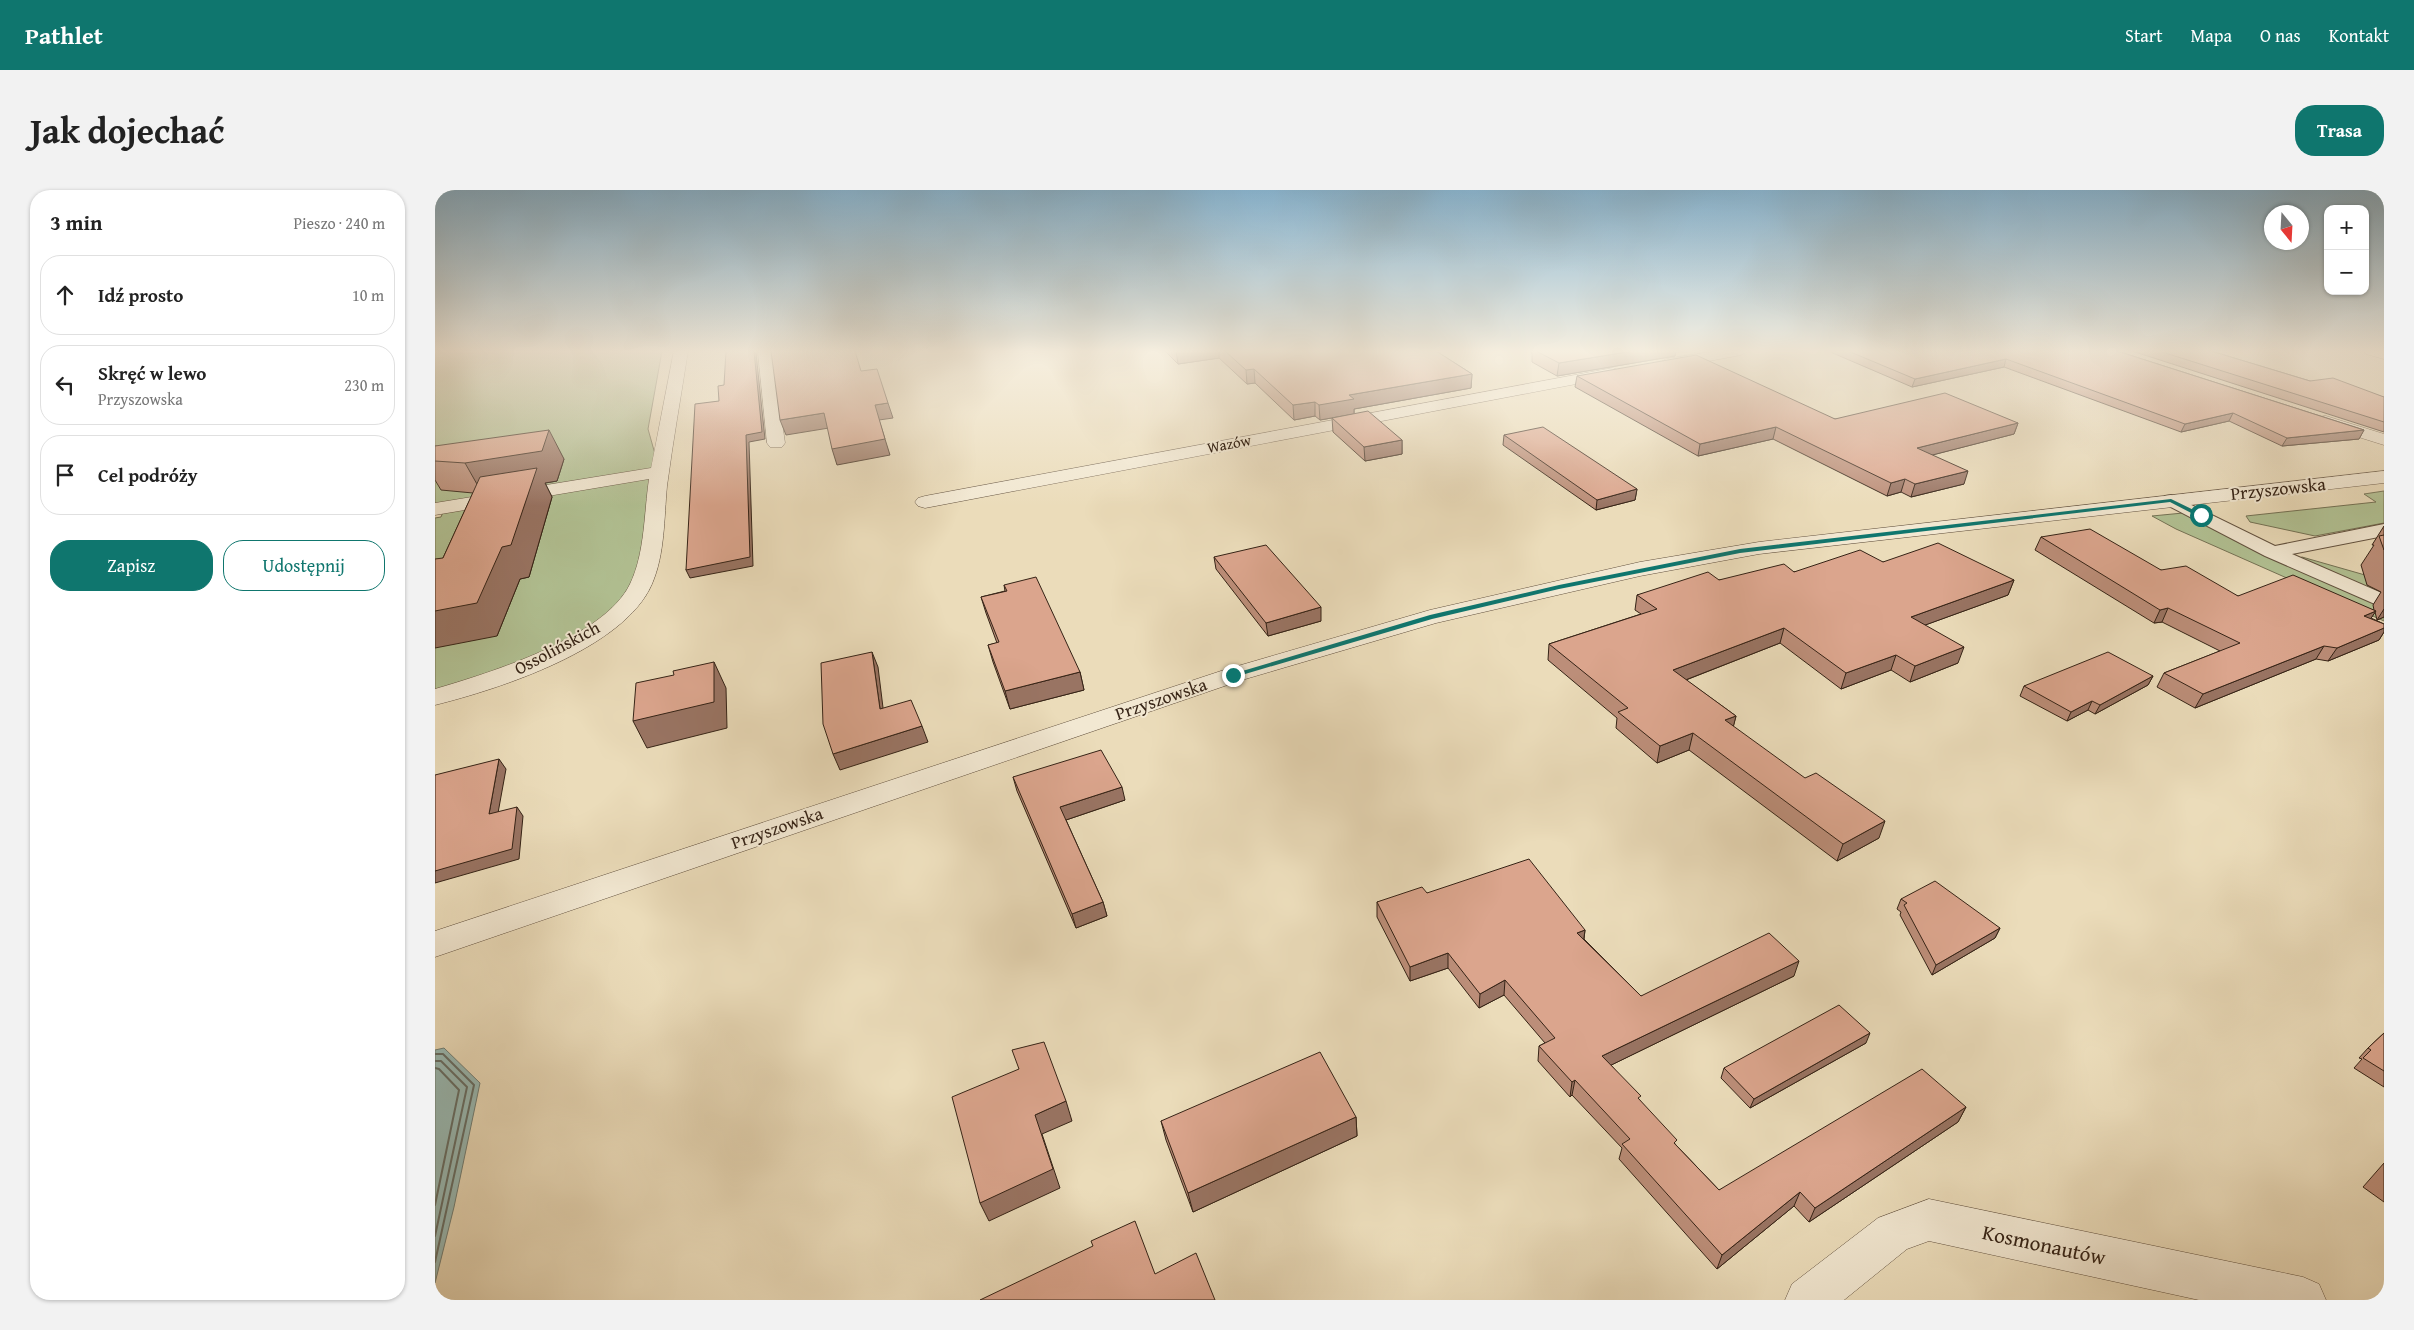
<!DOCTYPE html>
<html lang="pl">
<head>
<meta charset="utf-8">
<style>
	:root { --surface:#fff; --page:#f2f2f2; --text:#222; --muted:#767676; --line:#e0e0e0; --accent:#0f766e }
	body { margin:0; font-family:"Gentium Book Plus",serif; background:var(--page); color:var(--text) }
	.controls { position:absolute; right:15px; top:15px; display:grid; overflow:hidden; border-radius:10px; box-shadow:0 1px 4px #0004 }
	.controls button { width:45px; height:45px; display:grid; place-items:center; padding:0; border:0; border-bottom:1px solid var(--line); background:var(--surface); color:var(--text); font:25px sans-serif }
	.compass { position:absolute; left:1829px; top:15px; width:45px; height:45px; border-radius:50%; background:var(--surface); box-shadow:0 1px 4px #0004; rotate:162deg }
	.stop { position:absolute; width:15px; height:15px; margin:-11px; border:4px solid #0f766e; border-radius:50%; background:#fff }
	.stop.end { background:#0f766e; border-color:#fff; box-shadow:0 1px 5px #0008 }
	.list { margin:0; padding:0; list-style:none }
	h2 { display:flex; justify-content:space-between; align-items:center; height:65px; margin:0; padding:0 20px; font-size:21px }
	h2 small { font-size:16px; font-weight:400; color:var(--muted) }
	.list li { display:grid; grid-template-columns:32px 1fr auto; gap:15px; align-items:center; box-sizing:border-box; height:80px; margin:0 10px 10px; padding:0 10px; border:1px solid var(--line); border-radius:20px }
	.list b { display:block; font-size:19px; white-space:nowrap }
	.list p { margin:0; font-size:16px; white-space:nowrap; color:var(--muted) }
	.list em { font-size:16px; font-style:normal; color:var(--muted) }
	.actions { display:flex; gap:10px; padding:15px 20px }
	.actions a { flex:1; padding:11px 0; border:1px solid var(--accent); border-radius:20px; text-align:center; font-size:18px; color:var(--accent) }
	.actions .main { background:var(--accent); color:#fff }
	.icon { flex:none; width:28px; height:28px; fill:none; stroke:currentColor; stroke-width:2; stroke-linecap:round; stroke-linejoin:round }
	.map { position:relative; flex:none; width:1949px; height:1110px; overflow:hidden; border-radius:20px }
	header { display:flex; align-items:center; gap:30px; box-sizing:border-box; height:70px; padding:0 25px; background:var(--accent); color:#fff }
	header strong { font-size:24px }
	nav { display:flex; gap:28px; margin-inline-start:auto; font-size:18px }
	.intro { display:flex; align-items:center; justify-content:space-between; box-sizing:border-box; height:120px; padding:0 30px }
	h1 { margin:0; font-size:35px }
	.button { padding:12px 22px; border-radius:20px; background:var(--accent); color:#fff; font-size:18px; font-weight:700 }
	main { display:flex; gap:30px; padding:0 30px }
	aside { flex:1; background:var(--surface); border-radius:20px; box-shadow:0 1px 4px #0004 }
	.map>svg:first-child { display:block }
</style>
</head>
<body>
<header>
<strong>Pathlet</strong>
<nav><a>Start</a><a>Mapa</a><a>O nas</a><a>Kontakt</a></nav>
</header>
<div class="intro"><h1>Jak dojechać</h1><a class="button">Trasa</a></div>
<main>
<aside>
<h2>3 min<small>Pieszo · 240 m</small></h2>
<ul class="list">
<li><svg class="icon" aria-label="ahead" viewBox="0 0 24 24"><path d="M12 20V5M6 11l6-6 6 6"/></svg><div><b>Idź prosto</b></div><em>10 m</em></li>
<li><svg class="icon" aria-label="left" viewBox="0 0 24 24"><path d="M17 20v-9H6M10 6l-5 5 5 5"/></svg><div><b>Skręć w lewo</b><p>Przyszowska</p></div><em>230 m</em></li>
<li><svg class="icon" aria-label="arrive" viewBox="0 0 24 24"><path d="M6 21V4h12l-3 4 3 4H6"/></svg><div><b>Cel podróży</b></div></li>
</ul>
<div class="actions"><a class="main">Zapisz</a><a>Udostępnij</a></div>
</aside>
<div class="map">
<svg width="1949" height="1110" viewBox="0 0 1949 1110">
	<rect width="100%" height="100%" fill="#ebdcba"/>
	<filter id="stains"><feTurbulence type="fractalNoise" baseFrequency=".004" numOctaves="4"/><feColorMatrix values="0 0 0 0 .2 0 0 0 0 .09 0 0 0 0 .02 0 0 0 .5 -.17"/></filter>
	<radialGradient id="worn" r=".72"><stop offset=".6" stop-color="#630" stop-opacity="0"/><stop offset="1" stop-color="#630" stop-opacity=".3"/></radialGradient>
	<path fill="#b2c294" stroke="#747255" d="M0 161H227L213 239 225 282 206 394 165 437 0 507V328L6 327 10 317 0 318Z
		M1949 301V333L1880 346 1815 332 1811 326 1941 312 1929 304Z
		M1748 323 1847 373 1949 417V431L1741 339 1717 326Z
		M1867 367 1930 385 1949 394V406L1862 369Z"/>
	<path fill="#99bab4" stroke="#717e75" d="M9 858 45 893 19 1017 0 1093V860Z"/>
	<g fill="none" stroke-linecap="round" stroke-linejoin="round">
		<path stroke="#676e65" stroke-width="2" d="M0 864H8L39 895 0 1072
			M0 871H6L32 897 0 1046
			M0 878 4 879 24 900 0 1015"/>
		<defs>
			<path id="pedestrian" d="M1736 305 1840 356 1949 334V346L1857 364 1949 404V418L1830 366 1730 314 1727 310 1730 306Z"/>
			<path id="minor" d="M239 161H253C246 206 238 251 232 296 229 328 230 364 217 394 189 459 64 499 0 515V499C54 483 169 448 195 394 210 363 209 323 214 289L0 325V313L216 278Z
				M323 161H337L350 253 347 257H335L332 253Z
				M1281 161H1313L1306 165 1231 179 1223 174 1231 169Z
				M1929 161H1949V169L1931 164Z
				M1178 178 1183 180 1186 183 1183 186 490 318 483 316 480 312 483 308 490 306Z
				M1494 1009 1868 1087 1884 1094 1891 1110H1764L1494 1051 1472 1059 1409 1110H1350L1357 1094 1443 1028Z"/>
			<path id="tertiary" d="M1891 226 1949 244V255L1885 235 1883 231 1885 227Z
				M1949 281V293L1324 364 1205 386 1001 433 807 490 0 767V741L789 480 995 420 1205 372 1324 352Z"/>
		</defs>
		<use href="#pedestrian" stroke="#62513f" stroke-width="2"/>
		<use href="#minor" stroke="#62513f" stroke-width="1"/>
		<use href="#tertiary" stroke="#62513f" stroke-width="1"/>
		<use href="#pedestrian" fill="#f2e8d2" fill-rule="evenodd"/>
		<use href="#minor" fill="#f2e8d2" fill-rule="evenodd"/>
		<use href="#tertiary" fill="#f2e8d2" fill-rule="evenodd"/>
	</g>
	<path fill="#bc8e79" stroke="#352316" d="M730 161H1001L1037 184 1036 198 919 219V224L885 230 880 226 859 230 820 193 812 194 784 168 743 174Z
		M1097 161H1241L1240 166 1122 186 1097 172Z
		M1393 161H1682L1929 240 1924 249 1847 256 1794 231 1746 242 1569 177 1477 197Z
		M1697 161H1776L1875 191 1949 207V242Z
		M1142 186 1400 229 1583 233 1579 244 1497 265 1529 294 1476 307 1466 302 1452 306 1338 249 1263 266 1140 197Z
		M897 228 967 250V264L930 271 898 242Z
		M1069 245 1202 299 1200 310 1161 320 1068 255Z
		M0 256 129 269 122 291 110 293 117 307 94 387 85 389 62 446 8 368 38 303 6 300 0 290Z
		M1949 336V427L1942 430 1940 422 1936 428 1949 434V442L1944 450 1893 471 1881 469 1760 518 1722 497 1729 483 1785 461 1727 432 1719 433 1600 360 1606 347 1726 380 1803 406 1939 420 1938 415 1946 402 1932 395 1926 375 1939 355H1937Z
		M779 367 886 431 833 446 781 379Z
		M1448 372 1579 390 1573 405 1490 435 1523 473 1475 492 1456 480 1406 499 1345 453 1251 490 1301 526 1298 537 1444 648 1402 671 1254 560 1222 573 1181 538 1182 528 1113 470 1114 454 1206 424 1200 420 1202 405 1284 390Z
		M569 395 645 482 649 500 575 519 558 472 553 455 562 453 551 423 546 407 570 401Z
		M1718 486 1713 495 1660 524 1653 520 1632 531 1585 506 1589 496Z
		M578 587 690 610 631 630 668 712 672 726 641 738 582 601Z
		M992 703 1150 740 1149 749 1206 806 1359 786 1176 875 1241 955 1284 1000 1531 917 1523 932 1374 1032 1359 1016 1282 1079 1184 969 1187 958 1137 905 1135 907 1103 871 1104 856 1110 853 1069 805 1044 818 1013 778 975 791 942 727V712Z
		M1466 709 1565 738 1560 748 1497 785 1465 725 1466 722 1462 719Z
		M1949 843V897L1919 878 1927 869 1924 868 1933 858Z
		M1431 853 1315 918 1286 888 1289 878Z
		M921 927 922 946 758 1022 731 950 726 931Z
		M1949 973V1012L1928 997Z"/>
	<path fill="#997463" stroke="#352316" d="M319 161H321V163L330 249 314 252 318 376 255 388 251 380Z
		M741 161H784V168L743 174Z
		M1198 161H1241L1240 166 1122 186 1124 173Z
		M1571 169 1569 177 1477 197 1480 189Z
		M819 179 820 193 812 194 811 180Z
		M1037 184 1036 198 919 219V224L885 230 884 215 914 205Z
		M880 212V226L859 230 858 215Z
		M453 213 458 228 444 230 455 265 402 275 397 259 440 215Z
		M389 223 394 238 351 245 345 230Z
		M1798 223 1794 231 1746 242 1750 234Z
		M1583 233 1579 244 1478 270 1482 258Z
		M1341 237 1338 249 1263 266 1265 254Z
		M114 240 129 269 122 291 110 293 117 307 94 387 85 389 62 446 0 458V421L47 303 30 273Z
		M1929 240 1924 249 1847 256 1852 248Z
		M967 250V264L930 271 929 257Z
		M1533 281 1529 294 1476 307 1480 294Z
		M1470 289 1466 302 1452 306 1456 293Z
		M1202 299 1200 310 1161 320 1162 310Z
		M1579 390 1573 405 1471 442 1476 427Z
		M886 417V431L833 446 831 433Z
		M1733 418 1727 432 1719 433 1725 420Z
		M1949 419V427L1942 430Z
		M1941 421 1932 434 1929 426Z
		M1349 438 1345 453 1235 496 1238 480Z
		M1949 438V442L1944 450 1893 471 1902 458Z
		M1889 456 1881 469 1760 518 1768 504Z
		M1529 457 1523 473 1475 492 1480 476Z
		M437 462 443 477 450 534 445 519Z
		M1461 465 1456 480 1406 499 1411 483Z
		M279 472 291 498 292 538 212 558 198 531Z
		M645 482 649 500 575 519 570 501Z
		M1718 486 1713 495 1660 524 1665 515Z
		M1657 511 1653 520 1632 531 1636 522Z
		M1301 526 1297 542 1290 530Z
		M487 536 493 552 405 580 398 564Z
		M1258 543 1254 560 1222 573 1225 556Z
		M64 569 71 579 61 634 54 624Z
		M687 597 690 610 628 631 625 617Z
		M82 617 88 626 84 669 0 693V681Z
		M1450 631 1444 648 1402 671 1408 654Z
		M668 712 672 726 641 738 637 724Z
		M1565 738 1560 748 1497 785 1501 775Z
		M1150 740 1148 755 1142 743Z
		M1013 763V778L975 791V777Z
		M1364 771 1359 786 1164 881 1167 866Z
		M1070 790 1069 805 1044 818 1045 804Z
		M1435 843 1431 853 1315 918 1319 909Z
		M1140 890 1137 905 1135 907 1137 892Z
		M631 911 637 931 607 944 625 998 554 1031 545 1013 600 925Z
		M1531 917 1523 932 1374 1032 1380 1018Z
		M921 927 922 946 758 1022 753 1003Z
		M1365 1002 1359 1016 1282 1079 1287 1065Z"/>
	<path fill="#dba58d" stroke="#352316" d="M291 161H319L327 242 311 245 315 367 251 380 260 214 284 211 283 196 289 195Z
		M336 161H420L426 181 442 179 453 213 440 215 450 249 397 259 389 223 345 230Z
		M790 161H1001L1037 184 914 205 919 209 884 215 880 212 858 215 819 179 811 180Z
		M1101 161H1198L1124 173Z
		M1413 161H1682L1929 240 1852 248 1798 223 1750 234 1571 169 1480 189Z
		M1724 161H1776L1875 191 1898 188 1949 207V232Z
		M1261 165 1400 229 1510 203 1583 233 1482 258 1533 281 1480 294 1470 289 1456 293 1341 237 1265 254 1142 186Z
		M933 221 967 250 929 257 897 228Z
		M1108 237 1202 299 1162 310 1069 245Z
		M114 240 107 261 30 273 0 271V256Z
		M102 278 76 355 67 357 42 413 0 421V369L8 368 45 287Z
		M1655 339 1726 380 1751 376 1803 406 1858 385 1941 421 1929 426 1949 434V438L1902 458 1889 456 1768 504 1729 483 1805 453 1733 418 1725 420 1606 347Z
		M1949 345V360L1944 346Z
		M1503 353 1579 390 1476 427 1529 457 1480 476 1461 465 1411 483 1349 438 1238 480 1301 526 1290 530 1370 588 1381 583 1450 631 1408 654 1258 543 1225 556 1183 522 1193 518 1114 454 1222 419 1202 405 1273 382 1284 390 1349 374 1359 382 1425 360 1448 372Z
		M831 355 886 417 831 433 779 367Z
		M601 387 645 482 570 501 553 455 564 452 546 407 572 401 569 395Z
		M437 462 445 519 476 510 487 536 398 564 388 534 386 473Z
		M1673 462 1718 486 1665 515 1657 511 1636 522 1589 496Z
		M279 472V512L198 531 201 493 239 485 238 481Z
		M666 560 687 597 625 617 668 712 637 724 578 587Z
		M64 569 54 624 82 617 77 659 0 681V585Z
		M1094 669 1150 740 1142 743 1206 806 1334 743 1364 771 1167 866 1206 906 1203 908 1242 950 1239 953 1284 1000 1487 879 1531 917 1380 1018 1365 1002 1287 1065 1187 954 1195 949 1140 890 1137 892 1104 856 1120 848 1070 790 1045 804 1013 763 975 777 942 712 987 697 992 703Z
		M1500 691 1565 738 1501 775 1469 715 1472 713 1466 709Z
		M1404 815 1435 843 1319 909 1289 878Z
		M1949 843V881L1928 868 1936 860 1933 858Z
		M609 852 631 911 600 925 618 979 545 1013 517 907 584 879 577 860Z
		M885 862 921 927 753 1003 726 931Z
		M700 1031 720 1084 761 1063 780 1110H545L658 1056 656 1051Z"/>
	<linearGradient id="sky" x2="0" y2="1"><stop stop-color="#88b6d3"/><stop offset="0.51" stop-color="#f6efe0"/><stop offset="1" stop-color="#f6efe0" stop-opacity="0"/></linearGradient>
	<rect width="1949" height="316" fill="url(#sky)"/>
	<path fill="#0f766e" d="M1736 309 1769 325 1764 327 1735 312 1305 363 1124 399 997 429 800 487 794 485 995 425 1124 395 1305 359Z"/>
	<g text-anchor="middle" stroke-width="4" stroke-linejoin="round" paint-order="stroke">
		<g font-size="15" fill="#352316" stroke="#f2e8d2">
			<text transform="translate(794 254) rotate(-11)" y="5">Wazów</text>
		</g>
		<g font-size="18" fill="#352316" stroke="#f2e8d2">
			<text transform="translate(1843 299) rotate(-6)" y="6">Przyszowska</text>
			<text transform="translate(122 458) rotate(-28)" y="6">Ossolińskich</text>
			<text transform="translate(726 509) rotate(-19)" y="6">Przyszowska</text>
			<text transform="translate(342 638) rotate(-19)" y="6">Przyszowska</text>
		</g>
		<g font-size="21" fill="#352316" stroke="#f2e8d2">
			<text transform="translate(1609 1055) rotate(12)" y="7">Kosmonautów</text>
		</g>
	</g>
	<rect width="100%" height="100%" filter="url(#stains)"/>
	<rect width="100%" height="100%" fill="url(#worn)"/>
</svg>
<div class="controls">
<button>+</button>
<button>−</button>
</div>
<svg class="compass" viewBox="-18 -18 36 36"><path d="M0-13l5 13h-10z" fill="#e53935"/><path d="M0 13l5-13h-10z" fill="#767676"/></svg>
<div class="stop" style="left:1766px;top:325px"></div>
<div class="stop end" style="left:798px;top:485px"></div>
</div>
</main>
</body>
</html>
